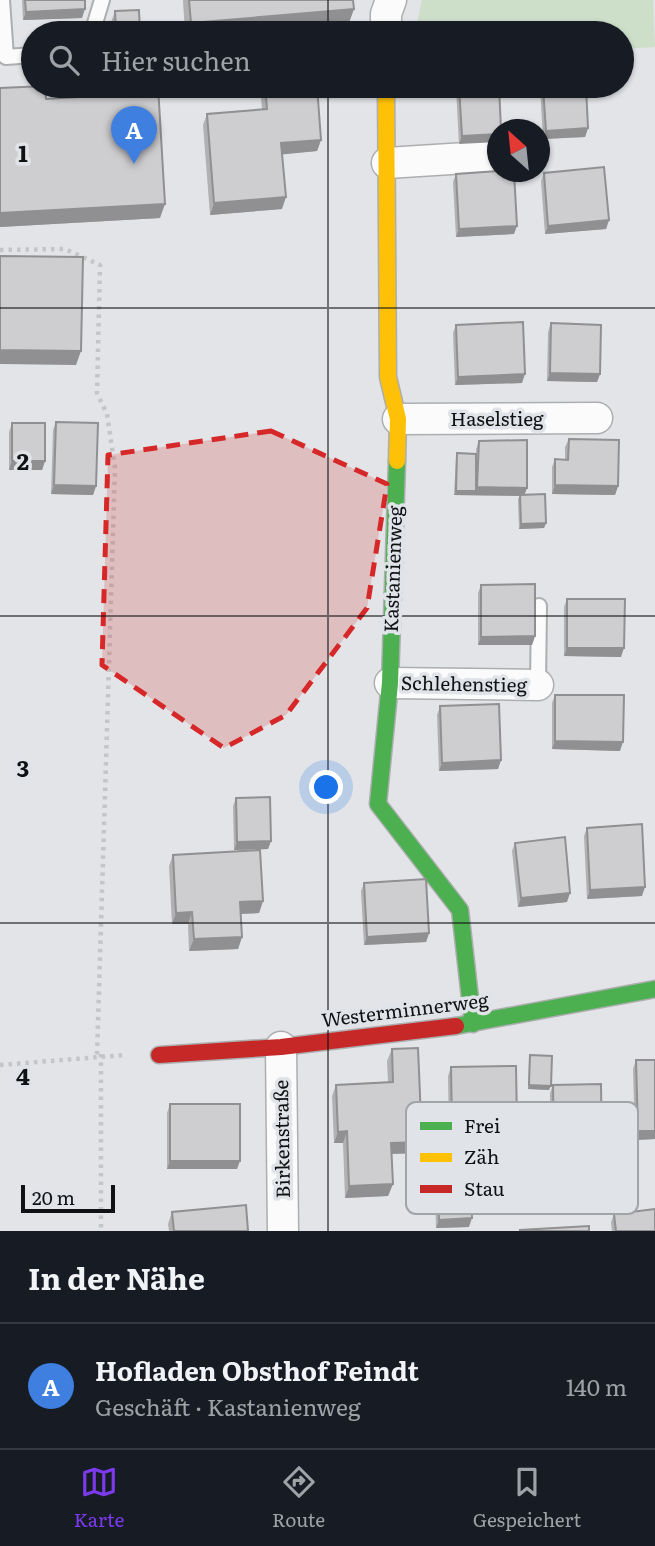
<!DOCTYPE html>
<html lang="de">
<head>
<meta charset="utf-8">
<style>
	:root { --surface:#171b24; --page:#20242c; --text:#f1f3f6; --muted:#9ea1a6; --line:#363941; --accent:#7c3aed }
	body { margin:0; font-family:Literata,serif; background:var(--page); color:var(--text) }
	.compass { position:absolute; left:487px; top:119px; width:63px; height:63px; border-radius:50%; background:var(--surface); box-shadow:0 2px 5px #0004; rotate:333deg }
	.scale { position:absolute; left:21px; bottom:18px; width:94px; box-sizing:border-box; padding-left:7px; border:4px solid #101112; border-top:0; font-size:19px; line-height:24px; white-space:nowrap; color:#101112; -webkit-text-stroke:5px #e0e4e9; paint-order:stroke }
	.you { position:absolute; left:327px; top:788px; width:24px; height:24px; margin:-18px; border:5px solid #fff; border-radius:50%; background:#1a73e8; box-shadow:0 0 0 10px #1a73e833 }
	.badge { display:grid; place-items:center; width:46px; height:46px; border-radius:50%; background:var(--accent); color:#fff; font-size:23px; font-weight:700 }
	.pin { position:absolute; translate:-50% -58px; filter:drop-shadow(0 2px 4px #0008) }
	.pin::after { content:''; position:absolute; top:37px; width:24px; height:21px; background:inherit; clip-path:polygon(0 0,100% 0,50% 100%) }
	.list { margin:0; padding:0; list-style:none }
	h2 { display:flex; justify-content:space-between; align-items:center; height:91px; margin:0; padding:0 28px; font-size:30px }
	h2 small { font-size:23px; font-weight:400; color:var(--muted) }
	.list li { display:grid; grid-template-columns:46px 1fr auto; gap:21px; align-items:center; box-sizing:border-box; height:126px; padding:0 28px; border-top:2px solid var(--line) }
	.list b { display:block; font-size:26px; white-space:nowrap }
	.list p { margin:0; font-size:23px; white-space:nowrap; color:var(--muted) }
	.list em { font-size:23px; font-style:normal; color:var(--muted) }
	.icon { flex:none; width:38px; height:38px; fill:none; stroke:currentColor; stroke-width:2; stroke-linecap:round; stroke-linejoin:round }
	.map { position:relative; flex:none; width:655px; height:1231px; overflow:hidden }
	.search { position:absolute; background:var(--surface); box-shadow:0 2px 5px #0004; left:21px; right:21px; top:21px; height:77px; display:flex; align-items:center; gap:18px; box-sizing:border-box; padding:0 24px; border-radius:38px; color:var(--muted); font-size:26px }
	.sheet { height:217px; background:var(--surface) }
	nav { display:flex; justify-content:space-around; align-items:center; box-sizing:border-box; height:98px; border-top:2px solid var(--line); background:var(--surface); font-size:19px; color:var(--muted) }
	nav a { display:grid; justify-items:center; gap:4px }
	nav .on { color:var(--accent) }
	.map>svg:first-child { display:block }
</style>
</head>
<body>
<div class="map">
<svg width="655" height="1231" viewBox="0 0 655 1231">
	<rect width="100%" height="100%" fill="#e2e4e7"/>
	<path fill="#cddec9" d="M422 0H653L655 47 622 49V33H520L519 26 415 33Z"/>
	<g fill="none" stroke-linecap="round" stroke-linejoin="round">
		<defs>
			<path id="lane" d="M2 0 6 57 33 55
				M92 33 102 0
				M538 685 539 606"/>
			<path id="street" d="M386 33V14L391 0
				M387 163 498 156
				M398 419 597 418
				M390 683 538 685
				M281 1047 283 1231"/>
			<path id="fast" d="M397 461 390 683 378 804 460 910 473 1024
				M456 1026 655 989"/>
			<path id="slow" d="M386 86 388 377 398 419 397 461"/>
			<path id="jam" d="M159 1055 281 1047 456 1026"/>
		</defs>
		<use href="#lane" stroke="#acaeaf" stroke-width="18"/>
		<use href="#street" stroke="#acaeaf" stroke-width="33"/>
		<use href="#fast" stroke="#acaeaf" stroke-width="19"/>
		<use href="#slow" stroke="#acaeaf" stroke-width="19"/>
		<use href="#jam" stroke="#acaeaf" stroke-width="19"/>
		<path stroke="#c4c5c6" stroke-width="4.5" stroke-dasharray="3.5 5" stroke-linecap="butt" d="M103 86 104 99
			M0 250 65 249 100 265 97 393 107 414 115 468 97 1055
			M101 1054V1231
			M0 1065 125 1055"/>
		<use href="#lane" stroke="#fbfbfb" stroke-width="14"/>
		<use href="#street" stroke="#fbfbfb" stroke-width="30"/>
		<use href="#fast" stroke="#4caf50" stroke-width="16"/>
		<use href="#slow" stroke="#ffc107" stroke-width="16"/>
		<use href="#jam" stroke="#c62828" stroke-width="16"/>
	</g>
	<path fill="#b1b0b3" d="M22 0H85L82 18 23 20Z
		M183 0H353L349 23 229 33H185Z
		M115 11 140 33H110V25Z
		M106 86H158L160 218 0 227V88L46 99 107 96Z
		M260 86H317L321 140 317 151 282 154V209L210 215 203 125 207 114 262 109Z
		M457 86H499L459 144 456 88Z
		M540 86H586L588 128 585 137 543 139Z
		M544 173 609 220 606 229 545 234 541 181Z
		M456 174 514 234 456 237 453 182Z
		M551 323 600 374 597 382 547 381 548 332Z
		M456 325 522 383 455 385 453 333Z
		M56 422 96 486 93 495 51 494 53 430Z
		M12 423 45 461 42 470H9V432Z
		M569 439 618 486 615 495 552 494V467L555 459H565V447Z
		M479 441 527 488 524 495 546 523 544 528 519 529 518 499 520 496 454 495 456 457 457 453 476 454V449Z
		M481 585 535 636 532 645H478V593Z
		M567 599 621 657 564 656V607Z
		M555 695 620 751 552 749V703Z
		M440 706 501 760 498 769 439 771 437 715Z
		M236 798 271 841 268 849 234 850 233 806Z
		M587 828 642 896 587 899 584 836Z
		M515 843 567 902 518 907 512 851Z
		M173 855 263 901 259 913 241 914 242 937 238 949 189 951 188 924H172L169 866Z
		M364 883 429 933 426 942 364 945 361 891Z
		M392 1049 422 1142 418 1153 391 1154 393 1184 388 1196 345 1198 343 1143H334L332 1096 336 1085 388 1082 387 1061Z
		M530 1055 549 1090 528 1089 529 1059Z
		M636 1060 655 1139 635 1140 633 1069Z
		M451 1067 514 1131 449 1132 448 1076Z
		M553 1085 602 1149 599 1157 551 1158 550 1093Z
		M170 1104 237 1169H167V1113Z
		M438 1180 469 1227 436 1228 435 1189Z
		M172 1212 248 1231H169L168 1224Z
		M614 1214 655 1231H612L611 1222Z"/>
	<path fill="#909092" d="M85 9 82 18 23 20 26 12Z
		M354 9 349 23 229 33H187L191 23Z
		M588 128 585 137 543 139 546 131Z
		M498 134V142L459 144 462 136Z
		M321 140 317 151 277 155 281 143Z
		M286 197 282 209 210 215 214 203Z
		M165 204 160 218 0 227V213Z
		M609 220 606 229 545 234 548 226Z
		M517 226 514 234 456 237 459 229Z
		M0 350 81 351 76 365 0 364Z
		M550 373 600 374 597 382 547 381Z
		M525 374 522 383 455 385 458 377Z
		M12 461H45L42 470H9Z
		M54 485 96 486 93 495 51 494Z
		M555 485 618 486 615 495 552 494Z
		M477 487 527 488 524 496 454 495 456 491H476Z
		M546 523 544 528 519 529 521 524Z
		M535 636 532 645H478L481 637Z
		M567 648H624L621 657 564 656Z
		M555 741 623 742 620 751 552 749Z
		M501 760 498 769 439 771 442 763Z
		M271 841 268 849 234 850 237 842Z
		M645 887 642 896 587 899 590 890Z
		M570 893 567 902 518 907 521 898Z
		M263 901 259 913 236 914 240 902Z
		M192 912 188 924H172L176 913Z
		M429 933 426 942 364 945 367 937Z
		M242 937 238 949 189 951 194 939Z
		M529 1085 551 1086 549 1090 528 1089Z
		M517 1123 514 1131 449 1132 452 1124Z
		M347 1131 343 1143H334L338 1132Z
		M638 1131H655V1139L635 1140Z
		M422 1142 418 1153 387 1154 391 1143Z
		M554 1149H602L599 1157 551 1158Z
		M170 1161H240L237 1169H167Z
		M393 1184 388 1196 345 1198 349 1186Z
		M472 1218 469 1227 436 1228 439 1220Z"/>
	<path fill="#cecdd0" stroke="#909092" stroke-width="2" d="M25 0H85V9L26 12Z
		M189 0H353L354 9 191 23Z
		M139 10 140 33H116L115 11Z
		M45 86 46 99 113 95 112 86H158L165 204 0 213V88Z
		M265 86H317L321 140 281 143 286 197 214 203 207 114 267 109Z
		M459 86H499L501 130H498V134L462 136Z
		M543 86H586L588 128 546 131Z
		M604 167 609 220 548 226 544 173Z
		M498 171 514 172 517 226 459 229 456 174Z
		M0 256 83 257 81 351 0 350Z
		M523 322 525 374 458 377 456 325Z
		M551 323 601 325 600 374 550 373Z
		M56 422 98 423 96 486 54 485Z
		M12 423H45V461H12Z
		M569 439 619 440 618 486 555 485V459L568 460Z
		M527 440V488L477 487 479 441Z
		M457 453 476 454V491H456Z
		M545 494 546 523 521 524 520 495Z
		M535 584V636L481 637V585Z
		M567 599H625L624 648H567Z
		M555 695H624L623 742 555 741Z
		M499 704 501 760 442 763 440 706Z
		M270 797 271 841 237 842 236 798Z
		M642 824 645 887 590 890 587 828Z
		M565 837 570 893 521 898 515 843Z
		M260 850 263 901 240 902 242 937 194 939 192 912 176 913 173 855Z
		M426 879 429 933 367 937 364 883Z
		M418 1048 422 1142 391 1143 393 1184 349 1186 347 1131 338 1132 336 1085 393 1082 392 1049Z
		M530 1055 552 1056 551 1086 529 1085Z
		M636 1060H655V1131H638Z
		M516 1066 517 1123 452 1124 451 1067Z
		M601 1084 602 1149H554L553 1085Z
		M170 1104H240V1161H170Z
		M470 1179 472 1218 439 1220 438 1180Z
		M246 1205 248 1231H174L172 1212Z
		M655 1209V1231H616L614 1214Z
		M589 1226V1231H520V1230Z"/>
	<path fill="#d62828" fill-opacity="0.2" stroke="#d62828" stroke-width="5" stroke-dasharray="14 9" stroke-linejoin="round" d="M271 431 387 484 367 608 286 715 224 748 102 665 108 455Z"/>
	<path fill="none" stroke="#101112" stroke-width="2" stroke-opacity="0.55" d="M328 0V33M328 86V1231M0 308H655M0 616H655M0 923H655"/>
	<g text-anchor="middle" stroke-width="7" stroke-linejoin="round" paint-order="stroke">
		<g font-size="19" fill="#101112" stroke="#e0e4e9">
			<text x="497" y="426">Haselstieg</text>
			<text transform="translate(393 569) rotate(-88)" y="7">Kastanienweg</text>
			<text transform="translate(464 684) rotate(1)" y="7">Schlehenstieg</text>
			<text transform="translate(405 1010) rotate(-7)" y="7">Westerminnerweg</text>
			<text transform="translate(282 1139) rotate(-91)" y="7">Birkenstraße</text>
		</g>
	</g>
	<rect x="406" y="1102" width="232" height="112" rx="10" fill="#e0e4e9" stroke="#a2a5a8" stroke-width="2"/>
	<rect x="420" y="1122" width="32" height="8" fill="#4caf50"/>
	<rect x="420" y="1153" width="32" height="9" fill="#ffc107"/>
	<rect x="420" y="1185" width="32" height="8" fill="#c62828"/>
	<g font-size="19" fill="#101112">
		<text x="464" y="1133">Frei</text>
		<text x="464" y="1164">Zäh</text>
		<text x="464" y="1196">Stau</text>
	</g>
	<g font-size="23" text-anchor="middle" font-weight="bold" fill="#101112" stroke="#e0e4e9" stroke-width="7" stroke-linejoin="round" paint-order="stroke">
		<text x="23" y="162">1</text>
		<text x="23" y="470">2</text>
		<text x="23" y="777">3</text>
		<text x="23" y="1085">4</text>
	</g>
</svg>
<svg class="compass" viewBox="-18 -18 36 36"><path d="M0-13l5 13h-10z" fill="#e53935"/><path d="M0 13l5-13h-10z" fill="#9ea1a6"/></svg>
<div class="scale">20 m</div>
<div class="you"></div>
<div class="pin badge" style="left:134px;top:164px;background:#3f7fe0">A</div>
<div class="search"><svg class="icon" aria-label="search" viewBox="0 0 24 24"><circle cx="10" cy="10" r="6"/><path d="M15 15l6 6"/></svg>Hier suchen</div>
</div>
<section class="sheet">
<h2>In der Nähe<small></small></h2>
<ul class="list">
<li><span class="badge" style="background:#3f7fe0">A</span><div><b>Hofladen Obsthof Feindt</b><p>Geschäft · Kastanienweg</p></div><em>140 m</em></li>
</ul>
</section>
<nav>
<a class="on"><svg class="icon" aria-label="map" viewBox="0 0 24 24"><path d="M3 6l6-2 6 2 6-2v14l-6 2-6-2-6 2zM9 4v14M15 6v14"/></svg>Karte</a>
<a><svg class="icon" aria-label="directions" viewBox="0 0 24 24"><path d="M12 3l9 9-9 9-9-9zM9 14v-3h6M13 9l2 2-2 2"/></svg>Route</a>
<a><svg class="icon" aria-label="saved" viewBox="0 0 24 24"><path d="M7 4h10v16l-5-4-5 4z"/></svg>Gespeichert</a>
</nav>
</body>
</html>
